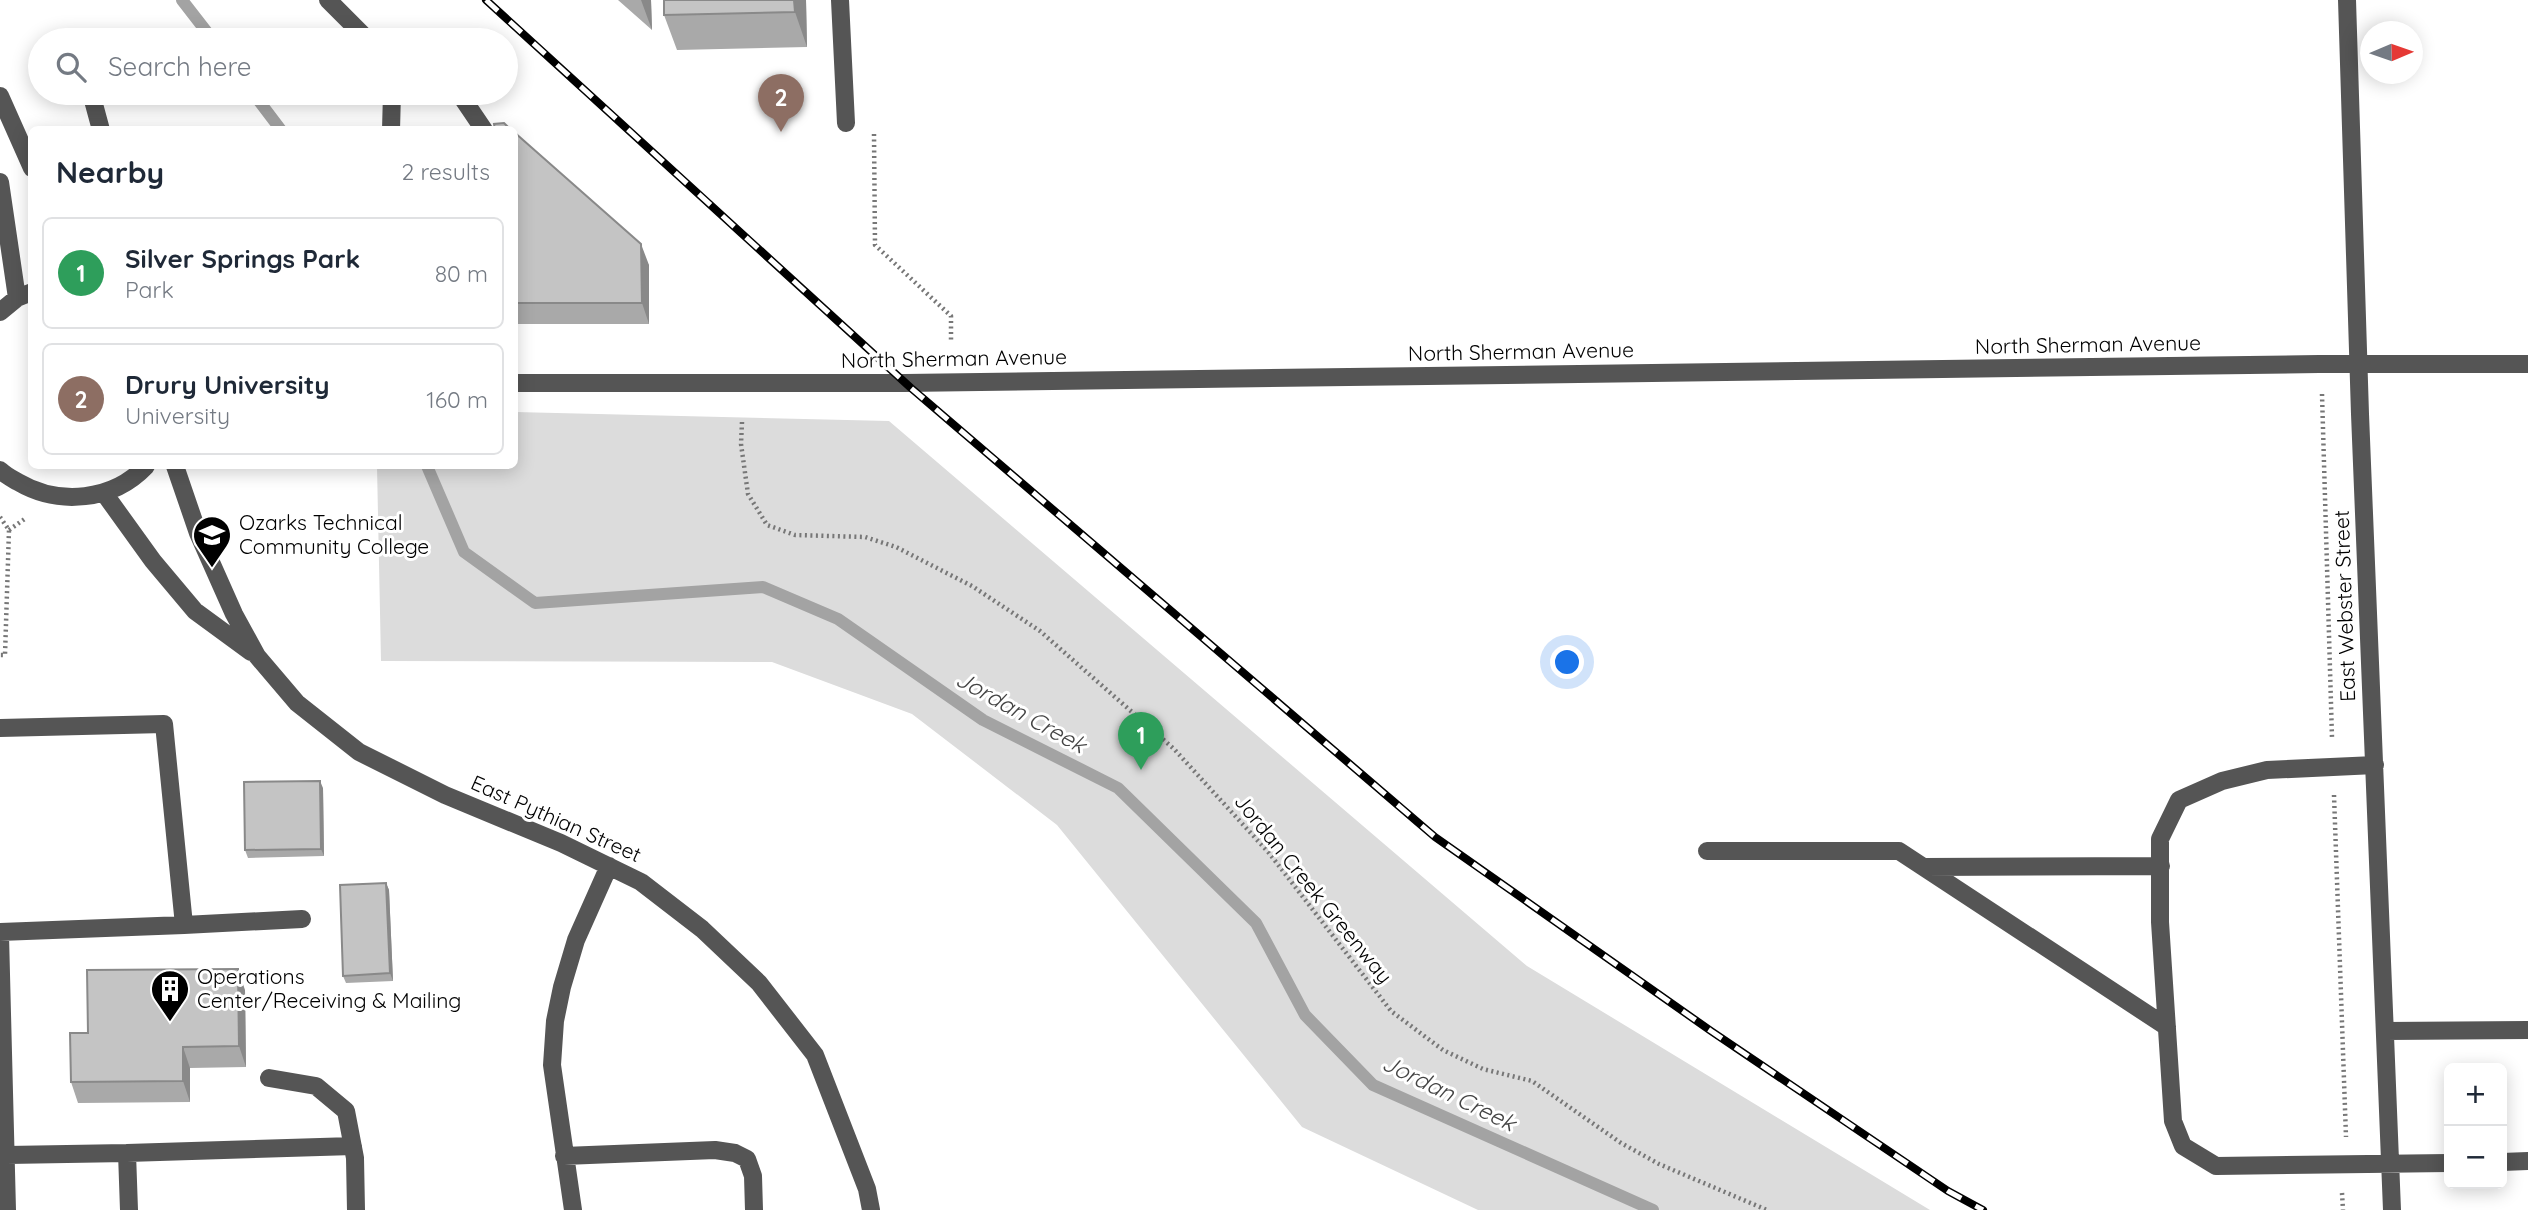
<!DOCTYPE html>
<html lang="en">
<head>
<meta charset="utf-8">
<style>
	:root { --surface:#fff; --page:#f6f6f7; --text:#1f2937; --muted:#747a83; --line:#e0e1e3; --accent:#0b8043 }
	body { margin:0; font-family:Quicksand,sans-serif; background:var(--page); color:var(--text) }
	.controls { position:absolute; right:21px; bottom:21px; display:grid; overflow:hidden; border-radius:10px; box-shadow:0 4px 18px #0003 }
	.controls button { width:63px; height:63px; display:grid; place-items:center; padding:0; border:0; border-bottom:2px solid var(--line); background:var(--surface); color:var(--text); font:35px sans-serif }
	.compass { position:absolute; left:2360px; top:21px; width:63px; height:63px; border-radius:50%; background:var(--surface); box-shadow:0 4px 18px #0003; rotate:88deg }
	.you { position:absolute; left:1568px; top:663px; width:24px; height:24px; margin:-18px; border:5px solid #fff; border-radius:50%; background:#1a73e8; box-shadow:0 0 0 10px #1a73e833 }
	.badge { display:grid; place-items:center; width:46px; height:46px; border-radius:50%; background:var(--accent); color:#fff; font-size:23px; font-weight:700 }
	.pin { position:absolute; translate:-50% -58px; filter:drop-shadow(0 2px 4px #0008) }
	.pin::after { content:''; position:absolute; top:37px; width:24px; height:21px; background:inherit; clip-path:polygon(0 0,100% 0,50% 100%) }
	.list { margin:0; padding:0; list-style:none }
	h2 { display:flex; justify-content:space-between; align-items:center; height:91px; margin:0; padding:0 28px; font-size:30px }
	h2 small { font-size:23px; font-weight:400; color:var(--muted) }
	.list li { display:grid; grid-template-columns:46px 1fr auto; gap:21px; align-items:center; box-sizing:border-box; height:112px; margin:0 14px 14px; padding:0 14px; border:2px solid var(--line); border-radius:10px }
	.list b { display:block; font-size:26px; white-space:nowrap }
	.list p { margin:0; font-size:23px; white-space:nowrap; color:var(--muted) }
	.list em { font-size:23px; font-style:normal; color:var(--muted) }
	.icon { flex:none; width:38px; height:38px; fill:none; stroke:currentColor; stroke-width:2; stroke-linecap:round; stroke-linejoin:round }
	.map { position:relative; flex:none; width:2528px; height:1210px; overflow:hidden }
	.search { position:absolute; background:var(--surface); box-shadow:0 4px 18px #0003; left:28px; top:28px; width:490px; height:77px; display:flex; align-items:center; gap:18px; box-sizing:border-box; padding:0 24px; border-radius:38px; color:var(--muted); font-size:26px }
	.panel { position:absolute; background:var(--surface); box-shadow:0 4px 18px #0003; left:28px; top:126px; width:490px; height:343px; border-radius:10px }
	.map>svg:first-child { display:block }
</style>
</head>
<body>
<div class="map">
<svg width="2528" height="1210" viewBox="0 0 2528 1210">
	<rect width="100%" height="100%" fill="#fff"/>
	<path fill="#dcdcdc" d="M515 412 889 421 1527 966 1930 1210H1478L1302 1127 1057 825 912 714 772 662 381 661 377 466H514Z"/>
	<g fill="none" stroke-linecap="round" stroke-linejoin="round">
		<path stroke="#a3a3a3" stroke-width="12" d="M182 0 213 40
			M253 93 281 130
			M427 466 464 552 535 603 763 587 838 619 983 720 1118 788 1256 923 1305 1015 1373 1085 1653 1210"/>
		<path stroke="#777" stroke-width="4.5" stroke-dasharray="2 3.5" stroke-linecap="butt" d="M874 134 875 245 951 316V342
			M2322 394 2332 738
			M742 422 741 444 748 494 767 525 795 535 865 537 896 547 972 586 1040 631 1174 749 1269 853 1391 1011 1443 1050 1483 1069 1532 1081 1621 1143 1659 1164 1767 1210
			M0 517 9 530 5 655H0
			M9 530 26 518
			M2334 795 2346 1137
			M2342 1193 2343 1210"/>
		<path stroke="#555" stroke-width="18" d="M328 0 368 40
			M840 0 846 123
			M2347 0 2360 414 2392 1210
			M91 93 101 130
			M459 93 484 130
			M0 96 32 168
			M391 130 392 93
			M0 182 17 298
			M0 312 17 298 32 292
			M514 383H905L2319 364H2528
			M175 466 198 533 234 614 257 656 297 703 359 752 445 795 561 843 641 882 702 929 759 983 815 1055 867 1189 871 1210
			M0 470C5 475 11 478 18 482 59 506 113 501 146 466
			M104 493 153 561 195 611 251 652
			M0 728 164 724 184 925 0 932
			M2375 765 2267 770 2222 781 2179 800 2160 839V922L2173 1121 2183 1146 2216 1166 2449 1163
			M1707 851H1899L2167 1027
			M1924 867 2161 866
			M184 925 302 919
			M0 935 7 1210
			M2385 1031 2528 1030
			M269 1078 316 1086 346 1111 355 1158 356 1210
			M7 1155 127 1153
			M564 1156 715 1150 735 1153 747 1159 753 1176 754 1210
			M2502 1162 2528 1161
			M129 1210 127 1153 353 1146
			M573 1210 552 1065 555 1021 562 987 576 940 609 866"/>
		<defs>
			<path id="rail" d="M486 0 911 388 1435 837 1711 1031 1948 1191 1983 1210"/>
		</defs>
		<use href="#rail" stroke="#000" stroke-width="8"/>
		<use href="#rail" stroke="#fff" stroke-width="5" stroke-dasharray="16" stroke-linecap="butt"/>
	</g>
	<path fill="#a9a9a9" d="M618 0H651L652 30Z
		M806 0 807 47 677 50 664 15Z
		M514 132 649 265V324H514Z
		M323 788 324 856 248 858 245 850Z
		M386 883 389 890 393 981 346 983 343 976Z
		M245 990 246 1067 190 1068V1102L78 1103 71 1082 88 1033Z"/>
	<path fill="#898989" d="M641 0H651L652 30Z
		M794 0H806L807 47 795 12Z
		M641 244 649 265V324L642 303Z
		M320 781 323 788 324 856 321 849Z
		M386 883 389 890 393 981 390 973Z
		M238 969 245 990 246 1067 239 1046Z
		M183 1047 190 1068V1102L183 1081Z"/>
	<path fill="#c4c4c4" stroke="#898989" stroke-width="2" d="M664 0H794L795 12 664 15Z
		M504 123 511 130H495L494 124Z
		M514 132 641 244 642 303H514Z
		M320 781 321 849 245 850 244 782Z
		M386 883 390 973 343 976 340 885Z
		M238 969 239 1046 183 1047V1081L71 1082 70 1033H88L87 970Z"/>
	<defs>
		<symbol id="university-pin" viewBox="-11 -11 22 30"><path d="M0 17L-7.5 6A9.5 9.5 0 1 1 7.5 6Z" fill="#000" stroke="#fff"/><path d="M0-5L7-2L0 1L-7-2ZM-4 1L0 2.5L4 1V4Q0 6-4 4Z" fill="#fff"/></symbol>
		<symbol id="building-pin" viewBox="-11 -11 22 30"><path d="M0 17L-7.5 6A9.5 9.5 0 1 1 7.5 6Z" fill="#000" stroke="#fff"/><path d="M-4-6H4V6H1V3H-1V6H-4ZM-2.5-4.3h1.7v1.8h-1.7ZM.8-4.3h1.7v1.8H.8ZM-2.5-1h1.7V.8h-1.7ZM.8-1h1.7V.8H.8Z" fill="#fff"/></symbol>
	</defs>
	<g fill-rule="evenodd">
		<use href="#university-pin" x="190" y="513" width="44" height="60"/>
		<use href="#building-pin" x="148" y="967" width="44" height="60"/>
	</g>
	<g text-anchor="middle" stroke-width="6" stroke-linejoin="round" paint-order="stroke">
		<g font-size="21" fill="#000" stroke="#fff">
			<text transform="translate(2088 345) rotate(-1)" y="7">North Sherman Avenue</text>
			<text transform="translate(1521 352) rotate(-1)" y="7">North Sherman Avenue</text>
			<text transform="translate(954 359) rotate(-1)" y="7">North Sherman Avenue</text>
			<text transform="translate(2345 606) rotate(-92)" y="7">East Webster Street</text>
			<text transform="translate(556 819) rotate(24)" y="7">East Pythian Street</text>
			<text transform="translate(1313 889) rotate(51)" y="7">Jordan Creek Greenway</text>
		</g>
		<g font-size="21" fill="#000" stroke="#fff" text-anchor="start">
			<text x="239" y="530">Ozarks Technical<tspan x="239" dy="24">Community College</tspan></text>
			<text x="197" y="984">Operations<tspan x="197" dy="24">Center/Receiving &amp; Mailing</tspan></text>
		</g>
		<g font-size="23" font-style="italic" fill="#444" stroke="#fff">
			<text transform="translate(1021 712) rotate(29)" y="8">Jordan Creek</text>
			<text transform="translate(1449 1093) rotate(26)" y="8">Jordan Creek</text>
		</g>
	</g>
</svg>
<div class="controls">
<button>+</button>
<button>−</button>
</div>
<svg class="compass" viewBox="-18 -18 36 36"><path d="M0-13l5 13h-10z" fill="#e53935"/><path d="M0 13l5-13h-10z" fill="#747a83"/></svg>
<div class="you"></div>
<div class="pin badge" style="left:1141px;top:770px;background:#2e9e5b">1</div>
<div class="pin badge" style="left:781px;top:132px;background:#8d6e63">2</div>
<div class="search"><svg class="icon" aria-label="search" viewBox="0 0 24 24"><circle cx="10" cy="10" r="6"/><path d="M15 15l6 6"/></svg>Search here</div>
<section class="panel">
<h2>Nearby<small>2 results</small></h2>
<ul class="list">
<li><span class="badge" style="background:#2e9e5b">1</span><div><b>Silver Springs Park</b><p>Park</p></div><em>80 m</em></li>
<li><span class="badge" style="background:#8d6e63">2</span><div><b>Drury University</b><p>University</p></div><em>160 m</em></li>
</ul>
</section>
</div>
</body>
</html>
